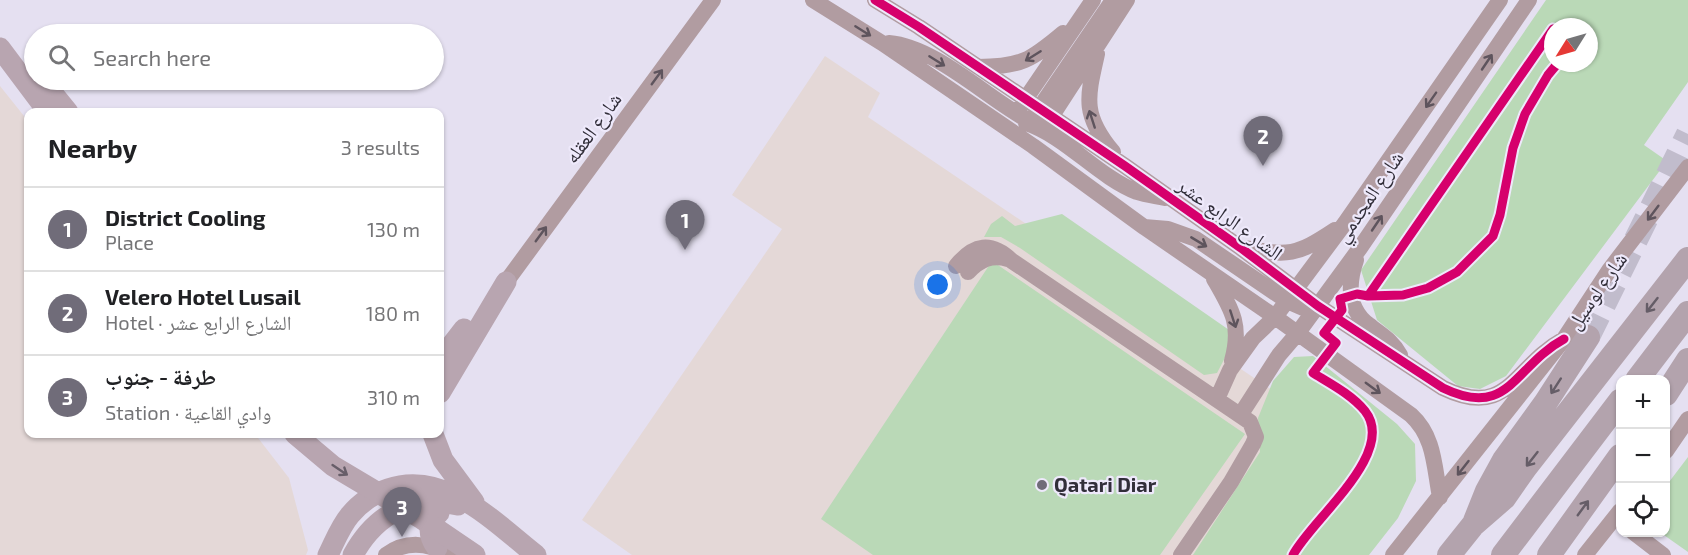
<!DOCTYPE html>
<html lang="en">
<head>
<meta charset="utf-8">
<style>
	:root { --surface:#fff; --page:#f6f6f6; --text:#202124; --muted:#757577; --line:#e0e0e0; --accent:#706c79 }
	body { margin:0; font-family:"Exo 2","Noto Naskh Arabic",sans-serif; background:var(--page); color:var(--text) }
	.controls { position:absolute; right:18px; bottom:18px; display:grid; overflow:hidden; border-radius:12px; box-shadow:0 2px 4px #0004 }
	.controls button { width:54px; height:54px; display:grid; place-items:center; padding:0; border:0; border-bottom:2px solid var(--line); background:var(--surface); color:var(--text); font:30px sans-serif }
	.compass { position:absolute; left:1544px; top:18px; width:54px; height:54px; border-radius:50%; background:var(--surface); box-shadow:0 2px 4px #0004; rotate:233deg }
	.you { position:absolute; left:938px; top:285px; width:21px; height:21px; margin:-15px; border:4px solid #fff; border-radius:50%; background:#1a73e8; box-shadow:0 0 0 9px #1a73e833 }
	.badge { display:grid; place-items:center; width:39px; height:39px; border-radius:50%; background:var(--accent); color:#fff; font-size:20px; font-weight:700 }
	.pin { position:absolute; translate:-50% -50px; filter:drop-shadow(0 2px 3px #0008) }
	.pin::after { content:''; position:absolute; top:32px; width:21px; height:18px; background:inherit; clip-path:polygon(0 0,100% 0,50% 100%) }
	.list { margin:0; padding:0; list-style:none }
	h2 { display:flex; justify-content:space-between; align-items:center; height:78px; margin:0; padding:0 24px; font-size:26px }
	h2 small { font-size:20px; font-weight:400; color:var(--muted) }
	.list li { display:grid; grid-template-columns:39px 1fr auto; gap:18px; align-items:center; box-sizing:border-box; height:84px; padding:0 24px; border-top:2px solid var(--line) }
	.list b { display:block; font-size:22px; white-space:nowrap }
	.list p { margin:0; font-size:20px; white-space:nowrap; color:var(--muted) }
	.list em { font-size:20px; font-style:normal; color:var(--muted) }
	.icon { flex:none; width:33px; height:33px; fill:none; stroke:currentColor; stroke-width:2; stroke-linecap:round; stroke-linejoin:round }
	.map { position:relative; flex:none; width:1688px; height:555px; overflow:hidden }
	.search { position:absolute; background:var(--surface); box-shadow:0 2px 4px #0004; left:24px; top:24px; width:420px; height:66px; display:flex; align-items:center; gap:15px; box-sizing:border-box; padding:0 21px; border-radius:33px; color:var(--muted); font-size:22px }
	.panel { position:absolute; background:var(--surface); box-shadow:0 2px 4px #0004; left:24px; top:108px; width:420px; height:330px; border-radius:12px }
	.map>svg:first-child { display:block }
</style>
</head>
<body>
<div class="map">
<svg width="1688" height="555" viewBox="0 0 1688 555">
	<rect width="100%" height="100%" fill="#e5e0f1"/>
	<path fill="#e4d8d7" d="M825 56 880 93 868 117 1300 409 1196 555H632L582 520 782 229 732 195Z
		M0 86 28 121V434H255L289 478 308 550 306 555H0Z"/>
	<path fill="#bad9b7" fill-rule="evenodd" d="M1546 0H1688V82L1644 145 1667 161 1506 376 1480 389 1458 386 1377 320 1361 270ZM1553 27H1589V63H1553Z
		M1062 214 1232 332 1230 348 1217 373 1204 375 1020 248 1001 237H984L991 224 1002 216 1015 226Z
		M992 261 1245 434 1160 555H873L821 519Z
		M1313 356 1397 424 1415 444 1416 481 1398 518 1369 555H1193L1260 452 1258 418 1273 381 1294 357Z
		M1688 457V552L1661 533 1666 532V486Z"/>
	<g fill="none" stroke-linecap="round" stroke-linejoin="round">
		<path stroke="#c1bccc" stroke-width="24" stroke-dasharray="24 12" stroke-linecap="butt" d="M1588 337 1688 134"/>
		<path stroke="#b19ca1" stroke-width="16" d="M813 0 882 43 1033 146 1144 227 1275 317 1411 415C1435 437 1434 467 1440 497
			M875 0 919 27 1125 166 1241 248 1318 306 1443 388C1509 420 1514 366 1564 339
			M889 43C935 47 986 97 1026 119L1045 121 1052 117
			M1097 54C1087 98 1082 115 1113 152
			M978 67C1021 67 1031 60 1063 33
			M1020 107 1093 0
			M1034 116 1113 0
			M1026 123C1067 137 1097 176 1137 192 1146 195 1156 196 1165 198
			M1046 125 1127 0
			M1144 227 1168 229 1196 239 1287 301 1303 308 1318 306
			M1244 248C1289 256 1296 256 1335 230
			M1356 260C1348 283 1347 309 1369 325 1381 335 1392 340 1400 355
			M956 266C974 244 991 241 1012 261L1250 422 1256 437 1253 444 1231 482 1181 555
			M968 272C980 260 991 254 1008 259
			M1214 279C1232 310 1242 325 1232 361
			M506 282 713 0
			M1217 399 1230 370 1253 338 1275 317 1345 223 1500 0
			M1241 414 1279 355 1297 334 1360 248 1529 0
			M1666 451 1688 419
			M1633 532 1663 555
			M386 555C406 540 429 543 449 555
			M1393 555 1564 339 1610 269 1688 167
			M1585 555 1620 511"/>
		<path stroke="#b8a5b0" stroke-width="21" d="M0 48 48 112
			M42 80 68 112
			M440 360 464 329
			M440 393 506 282
			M433 434 443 460 474 502
			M437 548C428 536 427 523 439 513
			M328 555C335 541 340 527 350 515 360 503 373 494 388 489 445 469 495 523 536 555
			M353 555C375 515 411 494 458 505"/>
		<path stroke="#b3a3ad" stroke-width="24" d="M1637 380 1688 313
			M1666 394 1688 360
			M1475 521 1487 491 1504 460 1546 402 1588 337
			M1449 555 1473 525 1504 498 1525 468 1688 259
			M1503 555 1620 401
			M1549 555 1620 456"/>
		<path stroke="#b8a5b0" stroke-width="21" d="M295 434 333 466 422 519 475 555"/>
		<defs>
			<path id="cycleway" d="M875 0 919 27 1125 166 1241 248 1318 306 1443 388C1509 420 1514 366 1564 339
				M1368 296 1553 29
				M1293 555C1311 520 1398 453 1365 411 1352 395 1331 384 1313 373L1336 343 1324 333 1342 310 1340 299 1357 294 1368 296 1403 295 1428 288 1457 272 1493 236 1500 215 1513 148 1525 114 1548 75 1558 63"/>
		</defs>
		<use href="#cycleway" stroke="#eee9fb" stroke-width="13"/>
		<use href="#cycleway" stroke="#d6006c" stroke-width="9"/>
	</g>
	<defs><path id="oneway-shaft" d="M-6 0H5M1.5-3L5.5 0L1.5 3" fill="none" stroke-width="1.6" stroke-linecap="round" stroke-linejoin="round" transform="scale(1.5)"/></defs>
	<g stroke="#5e545d">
		<use href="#oneway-shaft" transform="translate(863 31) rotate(32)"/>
		<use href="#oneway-shaft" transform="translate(1033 56) rotate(148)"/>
		<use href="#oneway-shaft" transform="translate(937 61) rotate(32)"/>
		<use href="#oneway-shaft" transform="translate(1487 62) rotate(-56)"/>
		<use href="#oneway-shaft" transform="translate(657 77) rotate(-54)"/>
		<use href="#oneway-shaft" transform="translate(1431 100) rotate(125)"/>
		<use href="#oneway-shaft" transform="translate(1092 119) rotate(-108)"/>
		<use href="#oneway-shaft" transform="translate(1653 213) rotate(127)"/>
		<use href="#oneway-shaft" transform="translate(1377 223) rotate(-56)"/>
		<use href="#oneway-shaft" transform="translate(541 234) rotate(-54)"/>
		<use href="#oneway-shaft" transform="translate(1199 242) rotate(31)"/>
		<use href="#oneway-shaft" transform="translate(1233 319) rotate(72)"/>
		<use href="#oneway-shaft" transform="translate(1373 388) rotate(36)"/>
		<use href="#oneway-shaft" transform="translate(1463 468) rotate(128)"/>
	</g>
	<g stroke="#655d67">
		<use href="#oneway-shaft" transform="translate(1652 305) rotate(128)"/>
		<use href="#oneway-shaft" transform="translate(1556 386) rotate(123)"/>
		<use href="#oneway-shaft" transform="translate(1532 459) rotate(128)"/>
		<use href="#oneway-shaft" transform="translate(1583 508) rotate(-54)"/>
	</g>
	<use stroke="#675e69" href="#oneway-shaft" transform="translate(340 470) rotate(34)"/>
	<circle fill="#706c79" stroke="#eee9fb" stroke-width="2" cx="1042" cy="485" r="6"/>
	<g text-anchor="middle" stroke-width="4.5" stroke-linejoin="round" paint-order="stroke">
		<g font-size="20" fill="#312e39" stroke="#eee9fb">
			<text transform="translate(593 128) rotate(-54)" y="7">شارع العقله</text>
			<text transform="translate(1369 197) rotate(-56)" y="7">شارع المجدمي</text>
			<text transform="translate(1230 219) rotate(36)" y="7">الشارع الرابع عشر</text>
			<text transform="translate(1597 291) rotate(-55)" y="7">شارع لوسيل</text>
		</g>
		<g font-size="20" font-weight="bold" fill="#312e39" stroke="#eee9fb" text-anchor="start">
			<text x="1054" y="492">Qatari Diar</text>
		</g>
	</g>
</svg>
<div class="controls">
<button>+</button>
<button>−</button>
<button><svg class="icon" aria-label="locate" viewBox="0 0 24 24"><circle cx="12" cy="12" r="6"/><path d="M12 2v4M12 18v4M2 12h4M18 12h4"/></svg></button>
</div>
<svg class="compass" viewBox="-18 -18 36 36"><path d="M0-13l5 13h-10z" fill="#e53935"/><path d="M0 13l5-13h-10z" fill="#757577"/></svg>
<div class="you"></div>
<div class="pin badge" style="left:685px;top:250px">1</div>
<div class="pin badge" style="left:1263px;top:166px">2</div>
<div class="pin badge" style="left:402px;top:537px">3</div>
<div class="search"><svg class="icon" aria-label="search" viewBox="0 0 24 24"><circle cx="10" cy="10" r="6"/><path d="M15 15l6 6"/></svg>Search here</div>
<section class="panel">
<h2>Nearby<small>3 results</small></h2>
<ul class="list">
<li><span class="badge">1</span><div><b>District Cooling</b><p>Place</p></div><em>130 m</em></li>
<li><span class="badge">2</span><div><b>Velero Hotel Lusail</b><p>Hotel · الشارع الرابع عشر</p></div><em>180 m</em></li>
<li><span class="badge">3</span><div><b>طرفة - جنوب</b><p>Station · وادي القاعية</p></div><em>310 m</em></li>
</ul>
</section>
</div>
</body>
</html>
